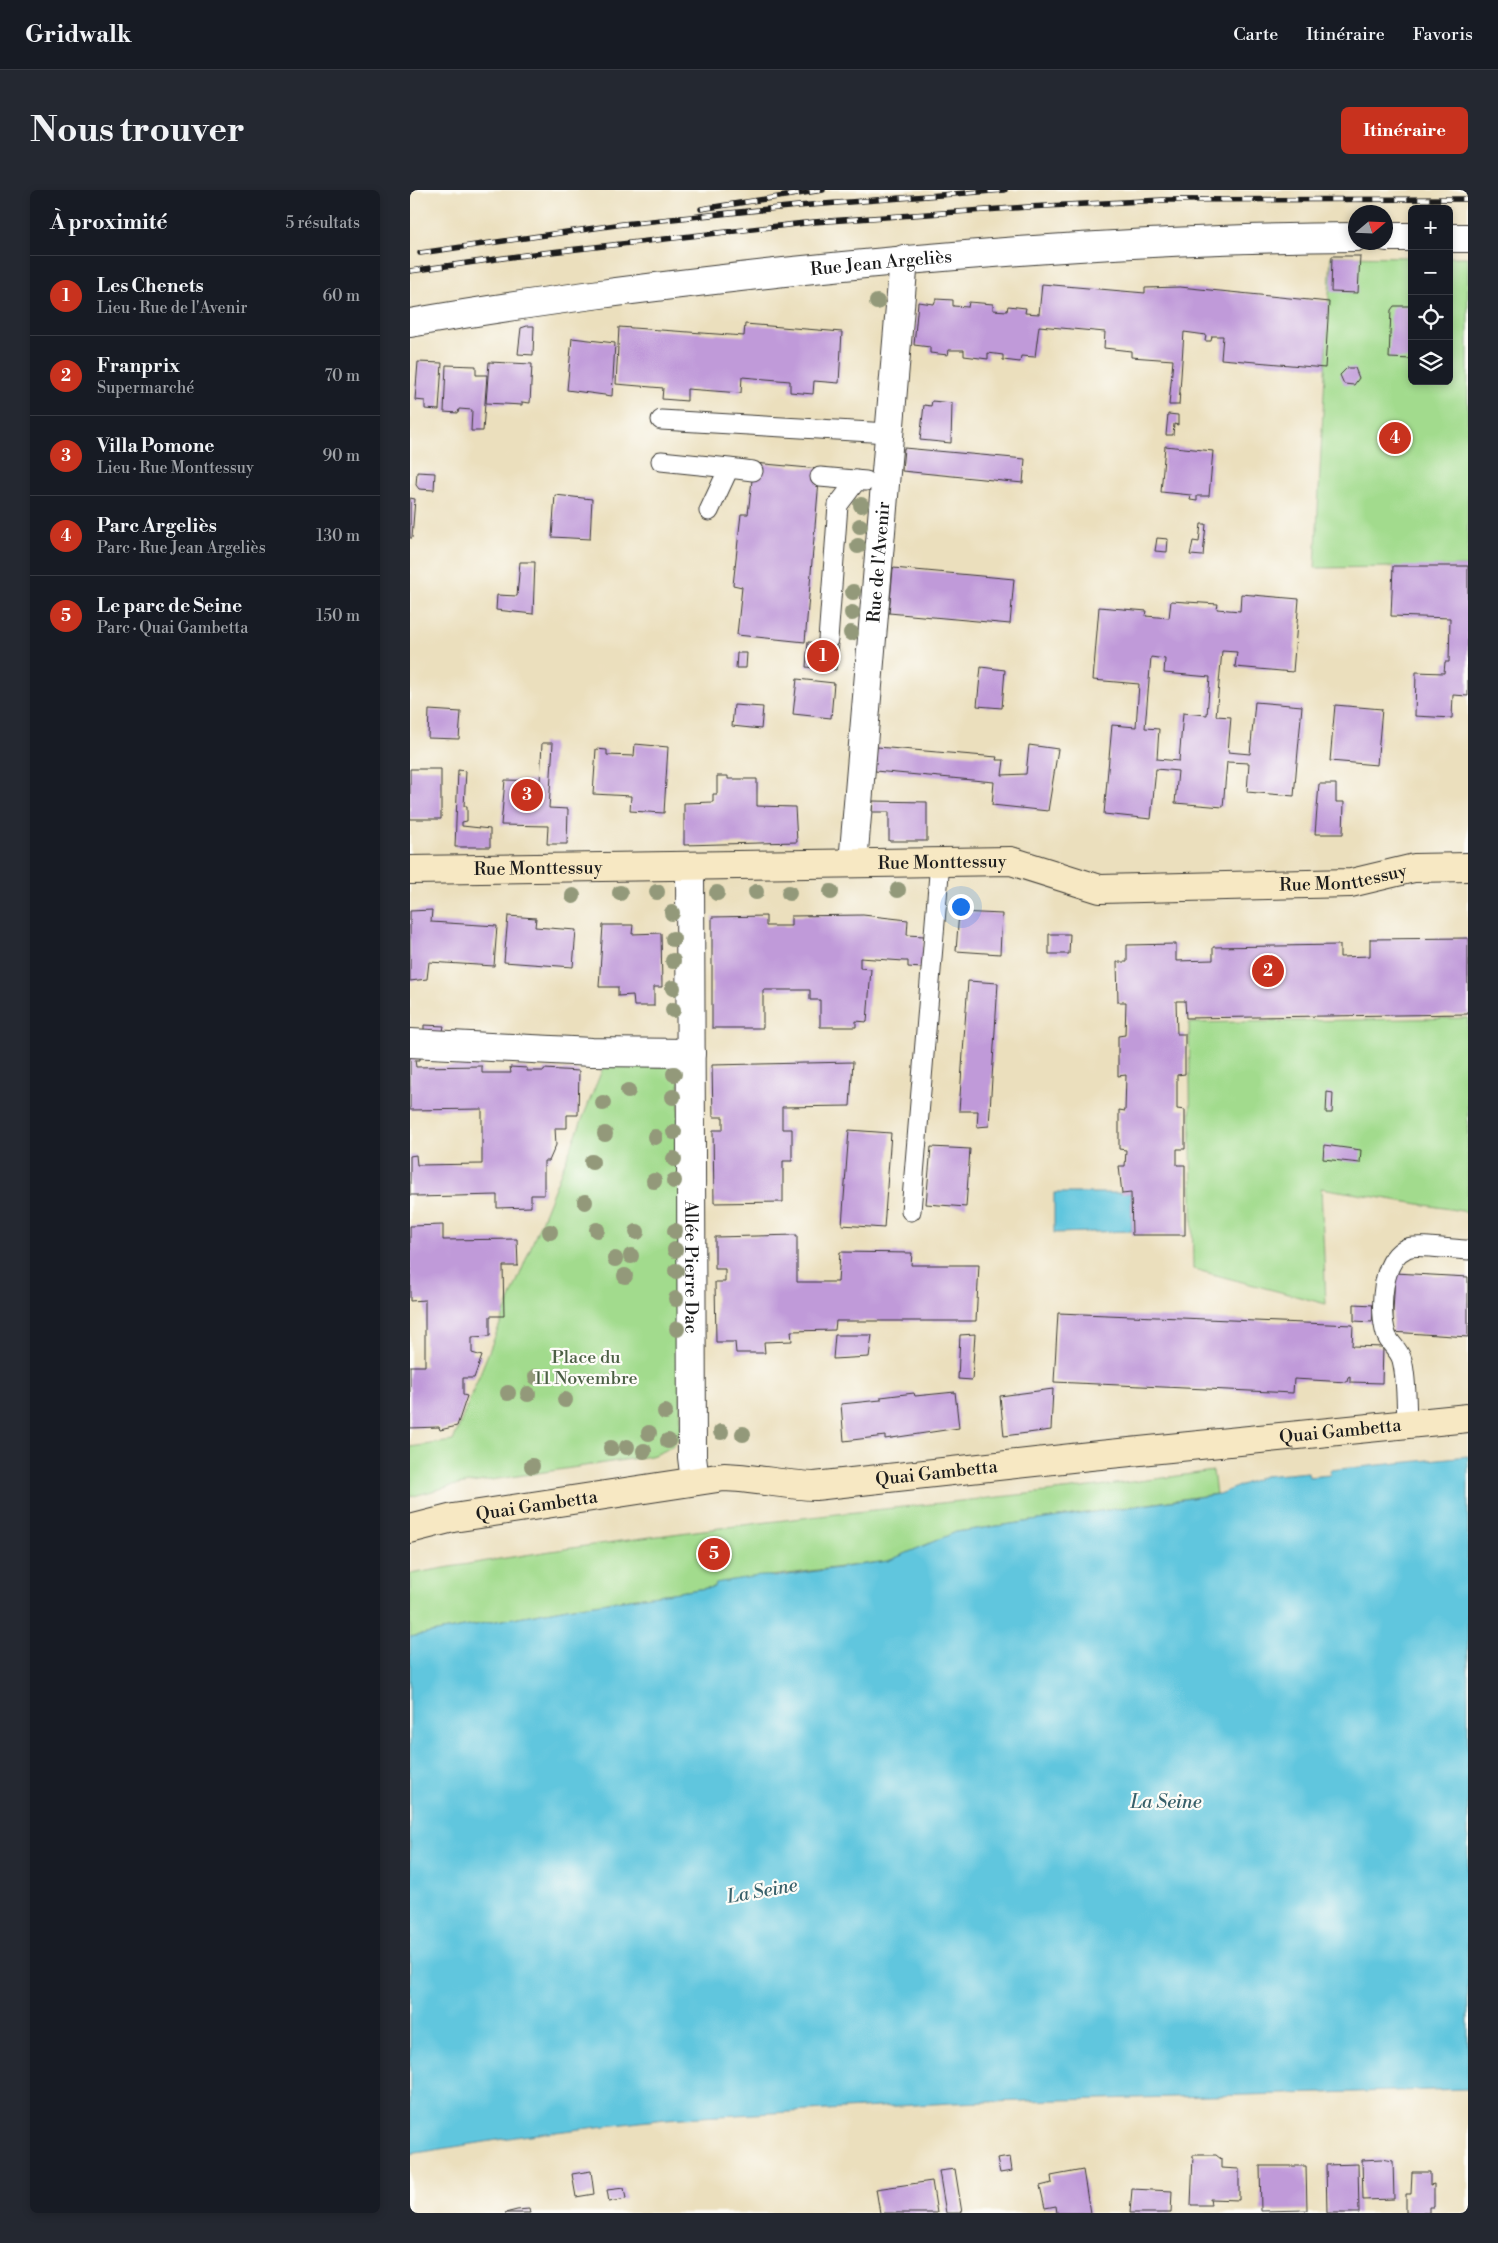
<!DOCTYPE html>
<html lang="fr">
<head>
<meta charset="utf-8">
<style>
	:root { --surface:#171b24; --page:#242831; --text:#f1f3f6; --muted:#9ea1a6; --line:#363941; --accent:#c8321e }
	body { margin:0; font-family:"Libre Bodoni",serif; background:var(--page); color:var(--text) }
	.controls { position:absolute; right:15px; top:15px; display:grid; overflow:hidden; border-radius:8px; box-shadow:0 2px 8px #0003 }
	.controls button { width:45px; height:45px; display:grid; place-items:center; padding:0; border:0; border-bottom:1px solid var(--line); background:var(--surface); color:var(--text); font:25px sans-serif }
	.compass { position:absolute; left:938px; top:15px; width:45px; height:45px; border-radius:50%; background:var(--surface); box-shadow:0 2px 8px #0003; rotate:71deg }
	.you { position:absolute; left:550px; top:716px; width:18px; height:18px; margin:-12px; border:4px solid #fff; border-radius:50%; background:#1a73e8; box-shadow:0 0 0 8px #1a73e833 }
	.badge { display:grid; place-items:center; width:32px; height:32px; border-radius:50%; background:var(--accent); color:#fff; font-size:16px; font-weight:700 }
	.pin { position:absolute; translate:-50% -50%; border:2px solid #fff; box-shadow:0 1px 5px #0006 }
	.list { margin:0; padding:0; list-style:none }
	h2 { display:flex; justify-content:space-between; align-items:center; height:65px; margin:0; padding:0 20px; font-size:21px }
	h2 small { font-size:16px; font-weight:400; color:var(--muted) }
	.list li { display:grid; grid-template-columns:32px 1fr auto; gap:15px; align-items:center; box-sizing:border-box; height:80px; padding:0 20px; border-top:1px solid var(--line) }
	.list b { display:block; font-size:19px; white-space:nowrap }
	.list p { margin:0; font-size:16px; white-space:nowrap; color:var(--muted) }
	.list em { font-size:16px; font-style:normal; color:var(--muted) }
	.icon { flex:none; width:28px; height:28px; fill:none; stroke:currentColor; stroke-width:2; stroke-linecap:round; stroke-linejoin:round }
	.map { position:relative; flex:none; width:1058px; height:2023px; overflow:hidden; border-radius:8px }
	header { display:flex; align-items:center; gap:30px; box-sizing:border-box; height:70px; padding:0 25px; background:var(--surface); border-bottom:1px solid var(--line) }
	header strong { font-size:24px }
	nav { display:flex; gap:28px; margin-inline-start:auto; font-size:18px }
	.intro { display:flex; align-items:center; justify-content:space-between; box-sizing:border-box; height:120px; padding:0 30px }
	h1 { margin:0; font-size:35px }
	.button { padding:12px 22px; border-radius:8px; background:var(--accent); color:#fff; font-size:18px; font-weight:700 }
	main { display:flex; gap:30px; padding:0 30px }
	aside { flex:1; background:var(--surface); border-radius:8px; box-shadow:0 2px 8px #0003 }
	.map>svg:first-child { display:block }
</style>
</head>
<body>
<header>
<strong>Gridwalk</strong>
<nav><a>Carte</a><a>Itinéraire</a><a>Favoris</a></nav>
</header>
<div class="intro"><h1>Nous trouver</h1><a class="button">Itinéraire</a></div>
<main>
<aside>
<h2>À proximité<small>5 résultats</small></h2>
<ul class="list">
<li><span class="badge">1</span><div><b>Les Chenets</b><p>Lieu · Rue de l'Avenir</p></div><em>60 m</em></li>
<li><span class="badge">2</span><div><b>Franprix</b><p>Supermarché</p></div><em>70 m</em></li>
<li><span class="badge">3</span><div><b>Villa Pomone</b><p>Lieu · Rue Monttessuy</p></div><em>90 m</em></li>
<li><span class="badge">4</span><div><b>Parc Argeliès</b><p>Parc · Rue Jean Argeliès</p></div><em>130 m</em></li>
<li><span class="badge">5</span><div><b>Le parc de Seine</b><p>Parc · Quai Gambetta</p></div><em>150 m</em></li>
</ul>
</aside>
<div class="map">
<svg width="1058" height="2023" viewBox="0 0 1058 2023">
	<rect width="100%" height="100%" fill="#fdfcf7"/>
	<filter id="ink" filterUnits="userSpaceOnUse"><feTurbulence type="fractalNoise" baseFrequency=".02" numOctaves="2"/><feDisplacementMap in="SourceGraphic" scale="10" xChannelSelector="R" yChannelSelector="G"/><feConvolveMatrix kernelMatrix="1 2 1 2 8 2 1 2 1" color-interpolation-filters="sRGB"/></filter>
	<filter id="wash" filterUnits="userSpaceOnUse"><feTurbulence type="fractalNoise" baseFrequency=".0096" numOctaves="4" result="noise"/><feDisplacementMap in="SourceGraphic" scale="20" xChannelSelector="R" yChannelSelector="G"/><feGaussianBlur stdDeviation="1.12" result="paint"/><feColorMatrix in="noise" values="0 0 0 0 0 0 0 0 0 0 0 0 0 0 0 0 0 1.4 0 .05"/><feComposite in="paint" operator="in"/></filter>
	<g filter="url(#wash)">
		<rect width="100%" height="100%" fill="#ebdfbd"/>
		<path fill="#a2db8d" stroke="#5f7c54" d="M921 66 1002 67V191H1039V67H1058V376L905 378Z
			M1058 828V1022L911 998 916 1114 783 1079 779 833Z
			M194 875 269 877 271 1243C265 1257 256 1261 241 1266L41 1296 0 1307V1257L43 1251Z
			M803 1281 806 1304 546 1342 478 1371 306 1393 304 1397 163 1417 0 1447V1384C124 1362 249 1345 375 1330 517 1313 661 1302 803 1281Z"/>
		<path fill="#61c6de" stroke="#3e717d" d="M644 1003H721L722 1041 644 1043Z
			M1058 1266V1899L541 1913 255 1929 112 1946 0 1964V1447L163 1417 304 1397 306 1393C317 1391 358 1383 364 1387L478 1371 546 1342 809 1304 854 1286 898 1282 899 1287 920 1285V1280Z"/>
		<g id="blocks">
			<path fill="#c09ad9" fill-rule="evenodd" d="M922 66H950L948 103 921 102Z
				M632 94 735 103V98L770 97 919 112 915 178 811 169 813 146H802L801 151H795L796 145 774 142 769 215H759L763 170 721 167V161L694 158 695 142 629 136 625 167 611 166 610 172 593 170V165L578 163V169L554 166V160H539L538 165 520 163V157L504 155 508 112 524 114 526 109 543 110V116L558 117 559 112 583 114V120L597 121 598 116 616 118 615 123 629 124Z
				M984 116H1002V169L979 168 981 120Z
				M335 134 432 142 429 193 404 191 403 204 380 202V191L332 187 331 203 277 199V211L252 209 253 198 206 194 209 137 334 146Z
				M117 136H124L123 165 108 164 111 138Z
				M162 148 205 153 202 206 157 200Z
				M8 172 32 173 29 220 15 219V211L5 210Z
				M79 172 122 174 120 213 112 212V215L76 213Z
				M36 175 66 176V185H77L73 241H61L62 220 49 219 48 223 34 222Z
				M937 178H945L949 188 944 195 934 194 930 185Z
				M522 211 542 213 541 253 510 250 514 215 521 216Z
				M758 224 768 225V235L764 234 763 245H756Z
				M755 256 803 261 799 306H787V311L780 310 781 305 751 302Z
				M494 258 615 269 613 293 492 281Z
				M344 273 410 279 395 452 327 445 332 397 323 395 331 324H338Z
				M7 282 25 283 24 300 9 299 6 295Z
				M145 305 182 309 180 349 142 347Z
				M0 308 5 309 2 348H0Z
				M791 334H796L793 366 780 365 783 351 789 352Z
				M747 348 758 349 757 362 745 361Z
				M110 372H125L123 424 86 420 87 405 107 406Z
				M983 376H1058V506L1043 505 1042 528 1005 526 1006 482 1034 483 1035 472H1039L1040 428 981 426Z
				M483 378 604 389 600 434 479 423Z
				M831 404 889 409 883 482 825 477 827 462 812 461 806 526 821 527 818 562 840 564 845 512 892 516 884 606 837 602 839 573 817 572 813 617 765 613 768 581 746 579 741 629 694 624 702 535 726 537 729 494 683 490 689 417 737 421 736 426 759 428 761 411 808 414 807 419 830 421ZM741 467 755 469 754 483 800 487 797 525 773 523 769 571 747 569 749 539 735 538Z
				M398 452 429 454 426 480 396 477Z
				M327 463H337L336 478H326Z
				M571 477 595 480 592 518 567 516Z
				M387 489 424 493 421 528 383 524Z
				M324 515 353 517 351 539 322 536Z
				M925 515 972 519 967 575 920 571Z
				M19 520 51 522 49 549 18 548Z
				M132 553H143L139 618 158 619 157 654H137L138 636 91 635 95 590 130 591Z
				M225 554 258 557 254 623 220 621 221 606 183 604 186 559 197 560V565L224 566Z
				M619 555 648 559 638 621 582 615 584 592 465 581 467 557 587 567 586 570H594L592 585 616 584Z
				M0 579H31V629H0Z
				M48 580 56 581 54 616H57V631L52 632V636L80 639V657H45Z
				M307 586H318V589H347V616L385 617 387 652 274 655V613L303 612V604H307Z
				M909 594H926V612H934L933 644H905Z
				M463 611 517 612V651H479V622H462Z
				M22 720 21 732 87 736 84 776 19 772 17 789 0 791V721Z
				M549 722 592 724 590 764 546 761Z
				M453 725 498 730 497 745 514 746 512 778 498 777V771H494L450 768V778L461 779 457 832 446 831V837H410V810H400V800H353V838H302V727L356 726V736H381V726Z
				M98 726 126 728 125 737 166 740 163 777 94 772Z
				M193 735H223L222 744 251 743 252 797H244V816H224L223 805 208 806V797H189Z
				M639 744H660L659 764H639Z
				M1058 748V824L776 828 775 811H766L767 844H775V884L767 885V919L775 920V959H767V975H775V1045H722L721 1003 712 1004 709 976H715L716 960 709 959V920L715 921 716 885 708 886V846L715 845 716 812H708L707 772H717V755L766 754V771L803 770V757L930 755V767L960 766V749Z
				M558 791 588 793 579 936 567 937 568 921H549Z
				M14 835 34 836 32 846 14 845Z
				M0 863H10V870H5L6 877 72 876V883H101L100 877 117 878V881H134V879L169 881 168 925H157V938H145L146 955 139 971H134V1005H121V1017L87 1018V1005L7 1007V1005H0V966L6 965 7 975 72 974V919L0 920Z
				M443 872 440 916 372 917V939H382V971H373V1012L304 1013 303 940H313V927H303L302 875Z
				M917 902 923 903 922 923H916Z
				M439 940 481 943 474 1038 432 1035Z
				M914 955 951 960 950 973 913 969Z
				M521 957 560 959 556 1017 516 1014Z
				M33 1035V1050L107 1049 108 1076H93L94 1126H80V1146L62 1147V1163L72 1166 64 1188H53V1205L57 1206 47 1236 30 1240 29 1237 0 1238V1176H15V1110L0 1111V1036Z
				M387 1045V1092H428L430 1062 502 1063 501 1075H569L566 1131H426L425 1140 381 1141 382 1151 354 1152 355 1163H326L325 1152H306L305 1092H315V1079H305V1047Z
				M985 1083 1058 1087V1147L982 1142Z
				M944 1114 964 1115 962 1132 944 1131Z
				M648 1123 943 1135 942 1156 973 1157 972 1193 940 1192V1186L938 1187 937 1192 884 1189 883 1203 644 1192Z
				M565 1144 562 1190 548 1189 550 1145Z
				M425 1145H462L459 1167 423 1169Z
				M643 1199 641 1240 594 1246 590 1206Z
				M545 1202 549 1238 475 1249V1246L434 1251 431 1214 471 1210V1207L504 1203 505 1206Z
				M783 1965H806L811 1969V1978L829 1979V2010L800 2009 801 2015H781Z
				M600 1967 602 1981 590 1983 587 1969Z
				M971 1969 983 1971 984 2009 953 2010 952 1970Z
				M948 1974 949 2023H917L916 1975Z
				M850 1976H896L897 2020 851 2021Z
				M545 1979 552 2023H536L529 1981Z
				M673 1980 680 2023H647L646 2016 635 2018 630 1996 642 1993 641 1986Z
				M181 1981 184 2004 166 2007 162 1984Z
				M1002 1982H1020V1995L1024 1994V2017H1019V2023H996V2004H1001Z
				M522 1991 527 2023H470L466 1999Z
				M214 1998 216 2009 199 2012 197 2000Z
				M722 1999 762 2001 761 2023H720Z
				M119 2019 120 2023H95L107 2020Z"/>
		</g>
	</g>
	<g filter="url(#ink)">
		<use href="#blocks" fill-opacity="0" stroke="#3b3934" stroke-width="1"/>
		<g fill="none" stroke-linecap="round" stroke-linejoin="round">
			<defs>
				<path id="service" d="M251 230 479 243
					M251 271 319 278
					M410 287 456 291
					M299 321 319 278 343 281
					M418 450 428 315 447 290
					M501 1021 530 672
					M997 1234C996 1213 997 1190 992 1170 989 1159 979 1154 976 1144 969 1120 971 1069 997 1058 1006 1054 1046 1060 1058 1060"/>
				<g id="pedestrian">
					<path id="s1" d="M280 676 282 1267 285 1291"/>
					<path d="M0 853 182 862 281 863"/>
				</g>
				<g id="minor">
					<path d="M976 47H1002"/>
					<path d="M1039 48H1058"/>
					<path id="s2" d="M0 133C124 111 249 96 374 82 564 62 754 48 946 47"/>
					<path id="s3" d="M443 673 494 69"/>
				</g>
				<g id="secondary">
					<path id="s4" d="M0 680 601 671 690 699 941 693 1004 678 1058 677"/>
					<path id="s5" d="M0 1339 43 1328 314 1287C345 1288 374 1295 405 1296L680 1266 1058 1228"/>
				</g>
			</defs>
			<use href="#service" stroke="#3b3934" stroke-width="21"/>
			<use href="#pedestrian" stroke="#3b3934" stroke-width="30"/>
			<use href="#minor" stroke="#3b3934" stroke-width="30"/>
			<use href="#secondary" stroke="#3b3934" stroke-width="30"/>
			<use href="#service" stroke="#fff" stroke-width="19"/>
			<use href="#pedestrian" stroke="#fff" stroke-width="28"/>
			<use href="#minor" stroke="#fff" stroke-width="28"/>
			<use href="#secondary" stroke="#f7e8c3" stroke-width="28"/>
			<defs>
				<path id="rail" d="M291 19 413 0
					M10 63 213 34 388 16 595 0
					M0 81 115 65 404 32 618 17 752 10 1058 9"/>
			</defs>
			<use href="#rail" stroke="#1c1c1c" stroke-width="5.5"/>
			<use href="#rail" stroke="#fdfcf7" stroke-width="4" stroke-dasharray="11" stroke-linecap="butt"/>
		</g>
		<g fill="#93997a">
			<circle cx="467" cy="112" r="8"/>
			<circle cx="451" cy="315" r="8"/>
			<circle cx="450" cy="336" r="8"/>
			<circle cx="448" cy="356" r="8"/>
			<circle cx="443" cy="402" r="8"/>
			<circle cx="442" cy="423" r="8"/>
			<circle cx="441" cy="443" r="8"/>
			<circle cx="488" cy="700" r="8"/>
			<circle cx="247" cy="702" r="8"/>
			<circle cx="346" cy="702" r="8"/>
			<circle cx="421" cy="702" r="8"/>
			<circle cx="210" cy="703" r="8"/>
			<circle cx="307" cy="703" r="8"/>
			<circle cx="379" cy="703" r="8"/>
			<circle cx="163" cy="706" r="8"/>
			<circle cx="262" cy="723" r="8"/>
			<circle cx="263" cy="749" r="8"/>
			<circle cx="263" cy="771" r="8"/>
			<circle cx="263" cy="798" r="8"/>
			<circle cx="263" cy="820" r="8"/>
			<circle cx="264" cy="884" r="8"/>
			<circle cx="218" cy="901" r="8"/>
			<circle cx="263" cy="907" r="8"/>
			<circle cx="193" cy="913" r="8"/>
			<circle cx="264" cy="942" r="8"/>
			<circle cx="195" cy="944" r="8"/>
			<circle cx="245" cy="947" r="8"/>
			<circle cx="264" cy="969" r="8"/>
			<circle cx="182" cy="972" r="8"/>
			<circle cx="244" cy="991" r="8"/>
			<circle cx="264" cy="991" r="8"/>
			<circle cx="175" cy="1012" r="8"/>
			<circle cx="187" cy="1040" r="8"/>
			<circle cx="265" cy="1041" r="8"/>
			<circle cx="140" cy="1042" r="8"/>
			<circle cx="227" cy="1042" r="8"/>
			<circle cx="265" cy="1060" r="8"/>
			<circle cx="221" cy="1066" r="8"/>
			<circle cx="205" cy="1069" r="8"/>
			<circle cx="266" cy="1081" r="8"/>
			<circle cx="215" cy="1086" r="8"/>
			<circle cx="266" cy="1109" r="8"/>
			<circle cx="267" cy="1139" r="8"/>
			<circle cx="126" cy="1187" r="8"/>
			<circle cx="98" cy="1203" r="8"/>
			<circle cx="118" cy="1204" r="8"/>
			<circle cx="155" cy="1210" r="8"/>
			<circle cx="255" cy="1222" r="8"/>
			<circle cx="311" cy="1242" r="8"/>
			<circle cx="239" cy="1243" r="8"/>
			<circle cx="333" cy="1244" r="8"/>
			<circle cx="258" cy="1251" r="8"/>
			<circle cx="217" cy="1257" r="8"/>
			<circle cx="201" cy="1258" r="8"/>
			<circle cx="234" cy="1261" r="8"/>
			<circle cx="122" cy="1276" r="8"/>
		</g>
	</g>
	<g text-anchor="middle" stroke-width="4.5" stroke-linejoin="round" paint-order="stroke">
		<g font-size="18" fill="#1c1c1c" stroke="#fdfcf7">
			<text dy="6" stroke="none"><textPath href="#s2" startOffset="475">Rue Jean Argeliès</textPath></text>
			<text dy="6" stroke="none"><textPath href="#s3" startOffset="302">Rue de l'Avenir</textPath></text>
			<text dy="6" stroke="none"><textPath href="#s4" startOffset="532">Rue Monttessuy</textPath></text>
			<text dy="6" stroke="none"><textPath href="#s4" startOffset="128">Rue Monttessuy</textPath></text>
			<text dy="6" stroke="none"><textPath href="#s4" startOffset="938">Rue Monttessuy</textPath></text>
			<text dy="6" stroke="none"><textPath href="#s1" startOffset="401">Allée Pierre Dac</textPath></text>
			<text dy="6" stroke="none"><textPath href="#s5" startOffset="938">Quai Gambetta</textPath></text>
			<text dy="6" stroke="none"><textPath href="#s5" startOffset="532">Quai Gambetta</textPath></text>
			<text dy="6" stroke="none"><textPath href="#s5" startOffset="129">Quai Gambetta</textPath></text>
		</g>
		<g font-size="18" fill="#4b5f44" stroke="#fdfcf7">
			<text x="176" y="1173">Place du<tspan x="176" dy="21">11 Novembre</tspan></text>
		</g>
		<g font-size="19" font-style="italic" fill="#38606a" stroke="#fdfcf7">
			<text x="756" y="1618">La Seine</text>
			<text transform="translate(352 1700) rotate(-10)" y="7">La Seine</text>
		</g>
	</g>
</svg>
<div class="controls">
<button>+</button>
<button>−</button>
<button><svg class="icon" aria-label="locate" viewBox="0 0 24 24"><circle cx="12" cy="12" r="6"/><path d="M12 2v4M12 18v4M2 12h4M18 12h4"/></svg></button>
<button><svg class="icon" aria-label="layers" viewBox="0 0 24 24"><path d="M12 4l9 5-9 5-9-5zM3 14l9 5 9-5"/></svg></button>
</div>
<svg class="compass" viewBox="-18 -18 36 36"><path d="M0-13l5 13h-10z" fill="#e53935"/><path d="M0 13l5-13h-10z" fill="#9ea1a6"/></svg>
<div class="you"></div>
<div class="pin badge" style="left:413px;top:466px">1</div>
<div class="pin badge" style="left:858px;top:781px">2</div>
<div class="pin badge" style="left:117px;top:605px">3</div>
<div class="pin badge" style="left:985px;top:248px">4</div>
<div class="pin badge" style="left:304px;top:1364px">5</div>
</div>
</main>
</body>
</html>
